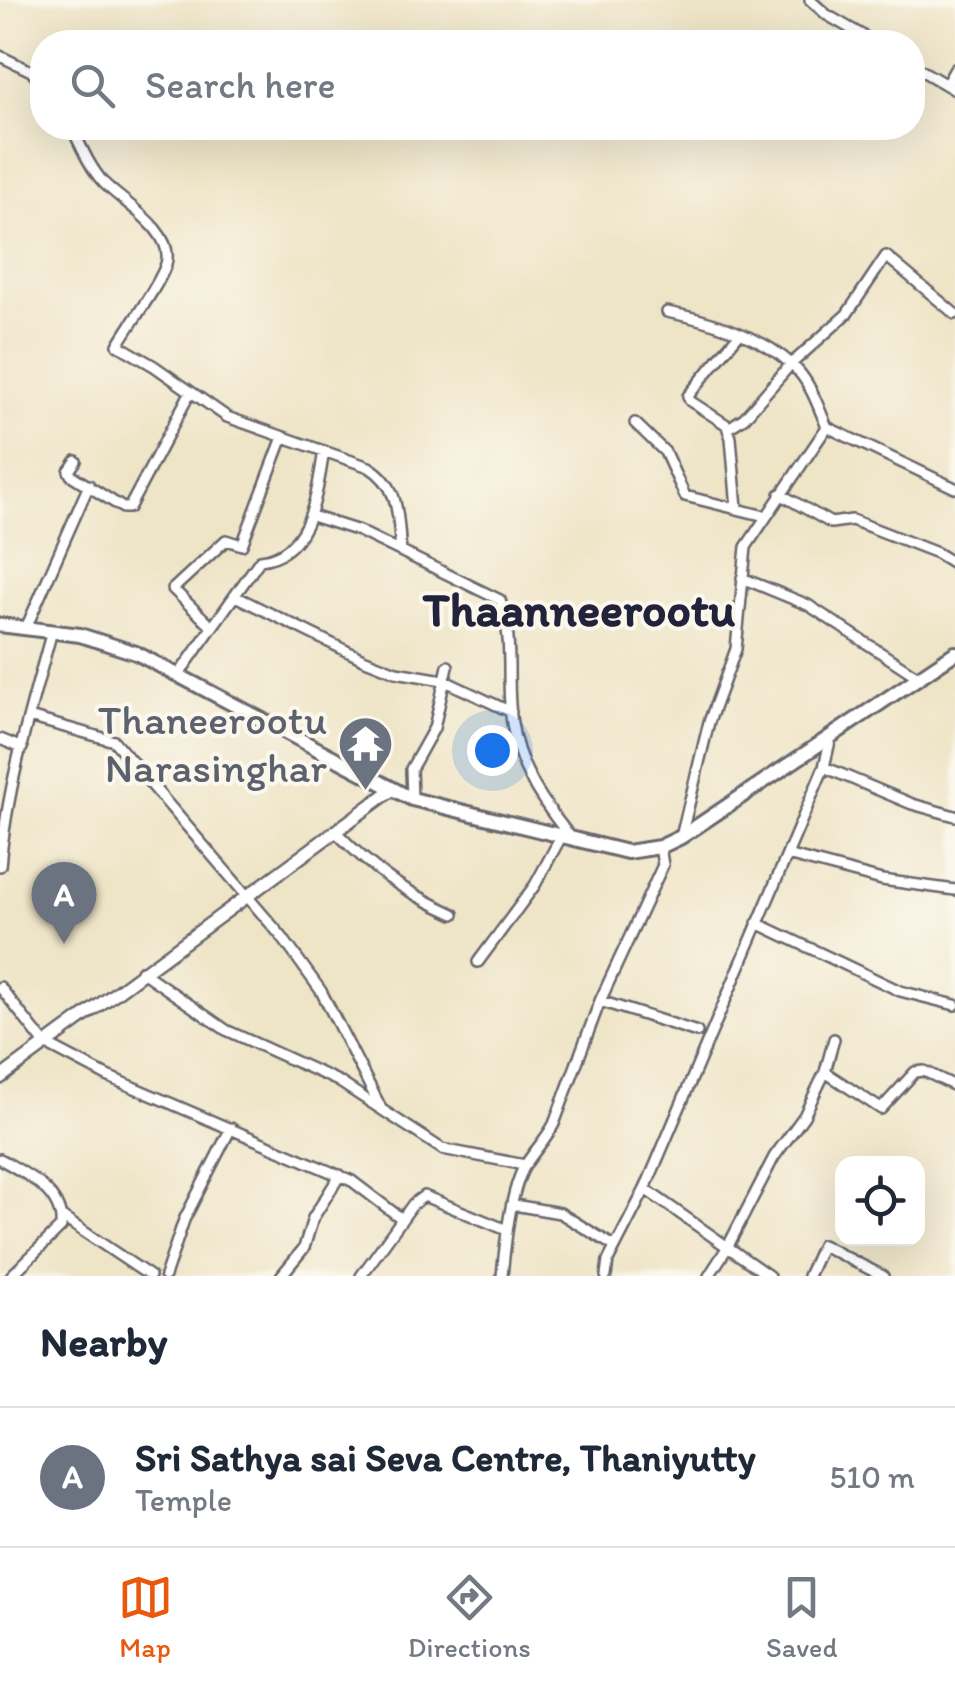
<!DOCTYPE html>
<html lang="en">
<head>
<meta charset="utf-8">
<style>
	:root { --surface:#fff; --page:#f2f2f3; --text:#1f2937; --muted:#747a83; --line:#e0e1e3; --accent:#ea580c }
	body { margin:0; font-family:Itim,sans-serif; background:var(--page); color:var(--text) }
	.controls { position:absolute; right:30px; bottom:30px; display:grid; overflow:hidden; border-radius:20px; box-shadow:0 10px 40px #0002 }
	.controls button { width:90px; height:90px; display:grid; place-items:center; padding:0; border:0; border-bottom:2px solid var(--line); background:var(--surface); color:var(--text); font:50px sans-serif }
	.you { position:absolute; left:492px; top:750px; width:35px; height:35px; margin:-25px; border:8px solid #fff; border-radius:50%; background:#1a73e8; box-shadow:0 0 0 15px #1a73e833 }
	.badge { display:grid; place-items:center; width:65px; height:65px; border-radius:50%; background:var(--accent); color:#fff; font-size:32px; font-weight:700 }
	.pin { position:absolute; translate:-50% -82px; filter:drop-shadow(0 2px 5px #0008) }
	.pin::after { content:''; position:absolute; top:52px; width:35px; height:30px; background:inherit; clip-path:polygon(0 0,100% 0,50% 100%) }
	.list { margin:0; padding:0; list-style:none }
	h2 { display:flex; justify-content:space-between; align-items:center; height:130px; margin:0; padding:0 40px; font-size:42px }
	h2 small { font-size:32px; font-weight:400; color:var(--muted) }
	.list li { display:grid; grid-template-columns:65px 1fr auto; gap:30px; align-items:center; box-sizing:border-box; height:140px; padding:0 40px; border-top:2px solid var(--line) }
	.list b { display:block; font-size:38px; white-space:nowrap }
	.list p { margin:0; font-size:32px; white-space:nowrap; color:var(--muted) }
	.list em { font-size:32px; font-style:normal; color:var(--muted) }
	.icon { flex:none; width:55px; height:55px; fill:none; stroke:currentColor; stroke-width:2; stroke-linecap:round; stroke-linejoin:round }
	.map { position:relative; flex:none; width:955px; height:1276px; overflow:hidden }
	.search { position:absolute; background:var(--surface); box-shadow:0 10px 40px #0002; left:30px; right:30px; top:30px; height:110px; display:flex; align-items:center; gap:25px; box-sizing:border-box; padding:0 35px; border-radius:40px; color:var(--muted); font-size:38px }
	.sheet { height:270px; background:var(--surface) }
	nav { display:flex; justify-content:space-around; align-items:center; box-sizing:border-box; height:140px; border-top:2px solid var(--line); background:var(--surface); font-size:28px; color:var(--muted) }
	nav a { display:grid; justify-items:center; gap:5px }
	nav .on { color:var(--accent) }
	.map>svg:first-child { display:block }
</style>
</head>
<body>
<div class="map">
<svg width="955" height="1276" viewBox="0 0 955 1276">
	<rect width="100%" height="100%" fill="#fbf7ec"/>
	<filter id="ink" filterUnits="userSpaceOnUse"><feTurbulence type="fractalNoise" baseFrequency=".01" numOctaves="2"/><feDisplacementMap in="SourceGraphic" scale="20" xChannelSelector="R" yChannelSelector="G"/><feConvolveMatrix kernelMatrix="1 2 1 2 8 2 1 2 1" color-interpolation-filters="sRGB"/></filter>
	<filter id="wash" filterUnits="userSpaceOnUse"><feTurbulence type="fractalNoise" baseFrequency=".0048" numOctaves="4" result="noise"/><feDisplacementMap in="SourceGraphic" scale="40" xChannelSelector="R" yChannelSelector="G"/><feGaussianBlur stdDeviation="2.25" result="paint"/><feColorMatrix in="noise" values="0 0 0 0 0 0 0 0 0 0 0 0 0 0 0 0 0 1.4 0 .05"/><feComposite in="paint" operator="in"/></filter>
	<g filter="url(#wash)">
		<rect width="100%" height="100%" fill="#eee4c6"/>
	</g>
	<g filter="url(#ink)">
		<g fill="none" stroke-linecap="round" stroke-linejoin="round">
			<defs>
				<path id="minor" d="M810 0 827 15 874 42
					M0 56 31 71 42 82
					M912 65 955 90
					M946 85 955 69
					M72 128C81 146 89 166 103 182 120 201 176 231 166 264 159 286 130 324 118 345L154 366 227 417 369 467C401 487 397 516 401 551
					M667 312C712 321 768 337 799 372 812 387 819 409 827 427L746 547 736 649 709 722 681 837
					M739 334 688 396 690 401 730 427 744 418 790 365 847 314 886 256 955 314
					M635 423 665 452 685 496 765 516
					M727 426 731 438 737 508
					M827 427 955 488
					M76 461 69 471 71 475 123 508H129L190 393
					M780 494 831 523 852 520 937 553 955 564
					M312 516 359 531 500 600C515 641 505 682 512 723 518 768 544 804 572 839
					M742 578 808 605 918 677
					M235 596 363 659 396 672 443 680 511 712
					M212 627 173 589 226 540 242 545 283 437
					M26 628 89 485
					M179 674 260 560C312 555 317 490 324 451
					M29 717 114 741 282 937 321 991 380 1106
					M0 739 22 748
					M824 767 912 804 955 816
					M412 799 411 769 434 728 448 666
					M336 832C375 872 403 891 454 914
					M787 855 882 880 955 890
					M0 866C7 787 31 707 52 631
					M757 923 900 991 955 1005
					M478 962 535 885 561 837
					M141 971 226 1030 338 1081 442 1149 525 1165
					M0 987 44 1043 107 1076 352 1181 402 1219
					M600 1001 697 1032
					M825 1072 881 1109 915 1072 924 1071 955 1086
					M0 1159C27 1174 64 1193 61 1227L11 1276
					M645 1189 769 1276
					M514 1205 560 1213 614 1246
					M62 1217 150 1276
					M165 1276 184 1220 231 1128
					M281 1276 304 1248 313 1218 340 1175
					M361 1276 413 1204 424 1196 507 1230
					M502 1276C505 1247 510 1188 526 1164 535 1150 546 1139 554 1124L600 1001 663 865 660 847
					M606 1276 608 1261 645 1189 787 855 824 767 831 737
					M709 1276 727 1248 774 1157 804 1116 825 1072 834 1039
					M808 1276 822 1245 883 1276"/>
				<path id="major" d="M0 1078 393 789"/>
				<path id="highway" d="M0 625 80 635 136 653 412 799 627 852 660 847 681 837 955 653"/>
			</defs>
			<use href="#minor" stroke="#69666c" stroke-width="14"/>
			<use href="#major" stroke="#69666c" stroke-width="16"/>
			<use href="#highway" stroke="#69666c" stroke-width="18"/>
			<use href="#minor" stroke="#fff" stroke-width="9"/>
			<use href="#major" stroke="#fff" stroke-width="11"/>
			<use href="#highway" stroke="#fff" stroke-width="12"/>
		</g>
	</g>
	<defs>
		<symbol id="temple-pin" viewBox="-11 -11 22 30"><path d="M0 17L-7.5 6A9.5 9.5 0 1 1 7.5 6Z" fill="#6b7280" stroke="#fbf7ec"/><path d="M0-6L5-2H3V0L6.5 2.5H4V6H1.5V3h-3V6H-4V2.5H-6.5L-3 0V-2H-5Z" fill="#fff"/></symbol>
	</defs>
	<g fill-rule="evenodd">
		<use href="#temple-pin" x="334" y="712" width="63" height="86"/>
	</g>
	<g text-anchor="middle" stroke-width="8" stroke-linejoin="round" paint-order="stroke">
		<g font-size="42" fill="#5b616d" stroke="#fbf7ec" text-anchor="end">
			<text x="327" y="734">Thaneerootu<tspan x="327" dy="48">Narasinghar</tspan></text>
		</g>
		<g font-size="48" font-weight="bold" fill="#22223b" stroke="#fbf7ec">
			<text x="579" y="626">Thaanneerootu</text>
		</g>
	</g>
</svg>
<div class="controls">
<button><svg class="icon" aria-label="locate" viewBox="0 0 24 24"><circle cx="12" cy="12" r="6"/><path d="M12 2v4M12 18v4M2 12h4M18 12h4"/></svg></button>
</div>
<div class="you"></div>
<div class="pin badge" style="left:64px;top:944px;background:#6b7280">A</div>
<div class="search"><svg class="icon" aria-label="search" viewBox="0 0 24 24"><circle cx="10" cy="10" r="6"/><path d="M15 15l6 6"/></svg>Search here</div>
</div>
<section class="sheet">
<h2>Nearby<small></small></h2>
<ul class="list">
<li><span class="badge" style="background:#6b7280">A</span><div><b>Sri Sathya sai Seva Centre, Thaniyutty</b><p>Temple</p></div><em>510 m</em></li>
</ul>
</section>
<nav>
<a class="on"><svg class="icon" aria-label="map" viewBox="0 0 24 24"><path d="M3 6l6-2 6 2 6-2v14l-6 2-6-2-6 2zM9 4v14M15 6v14"/></svg>Map</a>
<a><svg class="icon" aria-label="directions" viewBox="0 0 24 24"><path d="M12 3l9 9-9 9-9-9zM9 14v-3h6M13 9l2 2-2 2"/></svg>Directions</a>
<a><svg class="icon" aria-label="saved" viewBox="0 0 24 24"><path d="M7 4h10v16l-5-4-5 4z"/></svg>Saved</a>
</nav>
</body>
</html>
